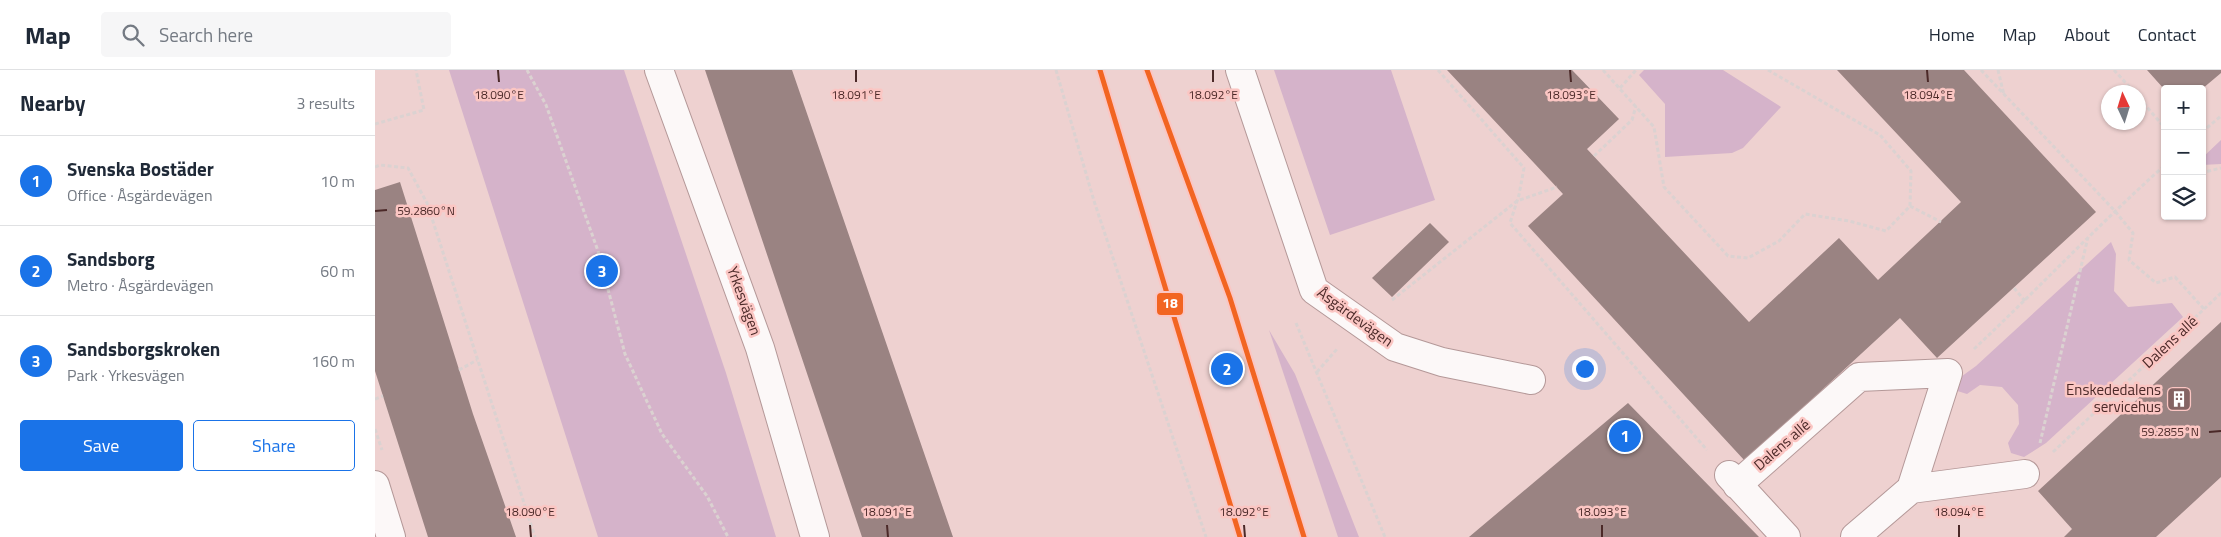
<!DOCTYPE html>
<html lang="en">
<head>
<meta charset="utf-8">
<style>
	:root { --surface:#fff; --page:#f6f6f7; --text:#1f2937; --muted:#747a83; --line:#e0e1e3; --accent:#1a73e8 }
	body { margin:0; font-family:"Titillium Web",sans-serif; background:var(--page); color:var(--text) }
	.controls { position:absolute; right:15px; top:15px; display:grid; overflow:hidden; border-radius:5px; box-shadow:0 1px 4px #0004 }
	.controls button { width:45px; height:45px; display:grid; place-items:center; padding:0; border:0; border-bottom:1px solid var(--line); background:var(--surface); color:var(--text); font:25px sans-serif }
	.compass { position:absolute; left:1726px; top:15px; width:45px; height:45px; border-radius:50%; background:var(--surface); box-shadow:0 1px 4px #0004; rotate:356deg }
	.you { position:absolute; left:1209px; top:298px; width:18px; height:18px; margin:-12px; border:4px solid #fff; border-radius:50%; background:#1a73e8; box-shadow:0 0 0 8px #1a73e833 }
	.badge { display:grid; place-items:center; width:32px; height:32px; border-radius:50%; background:var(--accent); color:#fff; font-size:16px; font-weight:700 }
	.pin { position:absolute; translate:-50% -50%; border:2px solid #fff; box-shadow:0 1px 5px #0006 }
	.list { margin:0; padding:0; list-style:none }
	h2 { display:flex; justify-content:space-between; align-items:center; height:65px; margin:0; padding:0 20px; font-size:21px }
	h2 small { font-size:16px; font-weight:400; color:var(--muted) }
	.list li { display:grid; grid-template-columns:32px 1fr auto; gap:15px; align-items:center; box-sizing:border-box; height:90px; padding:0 20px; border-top:1px solid var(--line) }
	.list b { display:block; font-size:19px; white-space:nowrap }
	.list p { margin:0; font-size:16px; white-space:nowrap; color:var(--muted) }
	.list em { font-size:16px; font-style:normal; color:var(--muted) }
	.actions { display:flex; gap:10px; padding:15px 20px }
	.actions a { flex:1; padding:11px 0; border:1px solid var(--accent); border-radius:5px; text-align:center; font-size:18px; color:var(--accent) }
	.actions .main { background:var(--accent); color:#fff }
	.icon { flex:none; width:28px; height:28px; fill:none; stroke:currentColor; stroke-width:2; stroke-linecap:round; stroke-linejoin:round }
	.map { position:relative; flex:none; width:1846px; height:467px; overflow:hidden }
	header { display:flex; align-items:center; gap:30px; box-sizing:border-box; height:70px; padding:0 25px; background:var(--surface); border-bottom:1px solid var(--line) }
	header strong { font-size:24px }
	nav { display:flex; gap:28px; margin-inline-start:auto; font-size:18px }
	.search { width:350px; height:45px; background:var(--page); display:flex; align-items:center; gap:12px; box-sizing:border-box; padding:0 18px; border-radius:5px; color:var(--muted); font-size:19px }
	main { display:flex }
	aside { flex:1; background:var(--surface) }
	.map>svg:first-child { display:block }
</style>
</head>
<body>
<header>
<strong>Map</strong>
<div class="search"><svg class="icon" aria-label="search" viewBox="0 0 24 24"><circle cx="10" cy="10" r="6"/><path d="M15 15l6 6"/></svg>Search here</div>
<nav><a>Home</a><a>Map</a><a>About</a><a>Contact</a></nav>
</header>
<main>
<aside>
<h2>Nearby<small>3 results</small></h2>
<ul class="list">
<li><span class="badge">1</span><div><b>Svenska Bostäder</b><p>Office · Åsgärdevägen</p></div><em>10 m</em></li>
<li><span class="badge">2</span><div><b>Sandsborg</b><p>Metro · Åsgärdevägen</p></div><em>60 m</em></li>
<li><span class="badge">3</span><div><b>Sandsborgskroken</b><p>Park · Yrkesvägen</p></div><em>160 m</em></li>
</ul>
<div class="actions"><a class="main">Save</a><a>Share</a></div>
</aside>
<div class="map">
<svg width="1846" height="467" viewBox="0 0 1846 467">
	<rect width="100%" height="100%" fill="#eed1d0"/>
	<path fill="#d5b3ca" d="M74 0H249L351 303 401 467H223Z
		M899 0H1016L1060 130 955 165Z
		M1269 0H1348L1406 37 1368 78 1357 83 1290 87V34L1264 5Z
		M1846 70V94L1827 95V88Z
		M1736 172 1741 184 1739 221 1753 237 1797 233 1808 247 1671 373 1649 387 1636 383 1633 373 1644 354 1643 335 1627 317 1605 315 1592 324 1576 319 1583 309 1601 296Z
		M894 260 920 304 984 467H963Z"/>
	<path fill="#9a8382" d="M330 0H417L578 467H487Z
		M1072 0H1197L1244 49 1212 79 1374 252 1464 168 1503 210 1586 132 1462 0H1589L1721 142 1562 288 1525 248 1370 391 1153 156 1188 124Z
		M1772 0H1846V3L1827 19H1789Z
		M25 112 98 344 141 467H53L0 301V120Z
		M1055 153 1074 172 1017 227 997 208Z
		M1846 252V407L1781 467H1689L1697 459 1663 421Z
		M1253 333 1384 467H1094Z"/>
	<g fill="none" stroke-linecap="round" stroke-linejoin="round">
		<defs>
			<path id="pedestrian" d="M1354 405 1411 467
				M1362 415 1484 307 1573 303 1536 419 1480 467
				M1536 419 1650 404"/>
			<path id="minor" d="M284 0 385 278 440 467
				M865 0 939 220 1020 277 1067 292 1156 310
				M0 415 16 467"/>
		</defs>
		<use href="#pedestrian" stroke="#b49898" stroke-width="30"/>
		<use href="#minor" stroke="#b49898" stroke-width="30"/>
		<path stroke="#dbd2d1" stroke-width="3" stroke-dasharray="4 2.5" stroke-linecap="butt" d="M152 0 171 35 223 181 250 284 287 364 332 426 353 467
			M681 0 719 131 831 467
			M1063 0 1149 98 1144 125 1135 153 1332 380
			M1228 0 1279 57 1289 117 1353 186 1373 188 1404 171 1430 144 1474 151 1511 161 1535 136 1536 101 1505 65 1393 0
			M1606 0 1739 140 1758 163 1754 190 1781 213 1800 207 1829 239
			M1623 0 1629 25
			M1739 0 1759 22
			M1245 18 1261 0
			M1764 28 1790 58
			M0 54 49 40 41 0
			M1827 62 1846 46
			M1219 86 1257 50 1261 36
			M0 97 5 95 33 98 52 133 160 467
			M1827 99 1830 102 1846 98
			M1535 136 1566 152
			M1639 218 1650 231
			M1017 230 1142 131 1182 117
			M921 253 1010 467
			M1599 279C1664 218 1724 154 1790 95
			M84 300 102 290
			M942 302 962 279
			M0 329 8 326
			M0 359 7 380
			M1665 373 1713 167
			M1678 382 1846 223"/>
		<use href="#pedestrian" stroke="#fcf8f8" stroke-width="28"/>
		<use href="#minor" stroke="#fcf8f8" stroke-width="28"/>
		<defs>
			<path id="metro-1" d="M725 0 865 467
				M772 0 855 228 929 467"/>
		</defs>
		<use href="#metro-1" stroke="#fbc6c3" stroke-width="9"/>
		<use href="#metro-1" stroke="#f26522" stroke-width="5"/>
	</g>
	<path fill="none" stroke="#4b2928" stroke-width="2" d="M123 0 124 12M481 0V12M838 0V12M1195 0 1196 12M1552 0 1553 12M0 141 12 140M1834 362 1846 361M155 455 156 467M512 455 513 467M869 455 870 467M1227 455V467M1584 455V467"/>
	<defs>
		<symbol id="building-square" viewBox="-11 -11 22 22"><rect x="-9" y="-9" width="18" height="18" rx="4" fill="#846463" stroke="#fbc6c3"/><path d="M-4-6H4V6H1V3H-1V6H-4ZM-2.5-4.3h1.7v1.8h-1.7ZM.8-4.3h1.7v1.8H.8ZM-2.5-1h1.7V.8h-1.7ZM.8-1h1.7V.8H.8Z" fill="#fff"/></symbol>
	</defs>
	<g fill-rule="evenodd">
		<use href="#building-square" x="1790" y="315" width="28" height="28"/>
	</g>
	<g text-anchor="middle" stroke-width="5" stroke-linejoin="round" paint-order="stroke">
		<g font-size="15" fill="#4b2928" stroke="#fbc6c3">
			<text transform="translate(369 231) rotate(70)" y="5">Yrkesvägen</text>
			<text transform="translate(980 247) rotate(36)" y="5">Åsgärdevägen</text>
			<text transform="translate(1795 272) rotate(-43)" y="5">Dalens allé</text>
			<text transform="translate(1407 375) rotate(-41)" y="5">Dalens allé</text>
		</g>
		<g font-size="15" fill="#4b2928" stroke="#fbc6c3" text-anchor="end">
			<text x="1786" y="325">Enskededalens<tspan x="1786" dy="17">servicehus</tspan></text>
		</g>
	</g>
	<g font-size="12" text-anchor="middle" fill="#4b2928" stroke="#fbc6c3" stroke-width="5" stroke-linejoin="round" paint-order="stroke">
		<text x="124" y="29">18.090°E</text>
		<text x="481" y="29">18.091°E</text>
		<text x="838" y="29">18.092°E</text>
		<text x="1196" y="29">18.093°E</text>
		<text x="1553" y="29">18.094°E</text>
		<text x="51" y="145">59.2860°N</text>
		<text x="1795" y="366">59.2855°N</text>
		<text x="155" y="446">18.090°E</text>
		<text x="512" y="446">18.091°E</text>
		<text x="869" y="446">18.092°E</text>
		<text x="1227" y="446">18.093°E</text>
		<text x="1584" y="446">18.094°E</text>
	</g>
	<rect stroke="#fbc6c3" stroke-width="2" x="781" y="222" width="28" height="24" rx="5" fill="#f26522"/>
	<g font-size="14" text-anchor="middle" font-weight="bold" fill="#fff">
		<text x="795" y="238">18</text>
	</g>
</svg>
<div class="controls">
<button>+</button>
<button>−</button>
<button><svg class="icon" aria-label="layers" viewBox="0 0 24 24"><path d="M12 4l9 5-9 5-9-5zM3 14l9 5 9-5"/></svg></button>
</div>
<svg class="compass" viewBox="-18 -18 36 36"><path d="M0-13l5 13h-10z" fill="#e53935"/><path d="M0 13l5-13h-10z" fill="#747a83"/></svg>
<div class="you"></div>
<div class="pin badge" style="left:1250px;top:366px">1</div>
<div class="pin badge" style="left:852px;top:299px">2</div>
<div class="pin badge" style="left:227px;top:201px">3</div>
</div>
</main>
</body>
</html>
